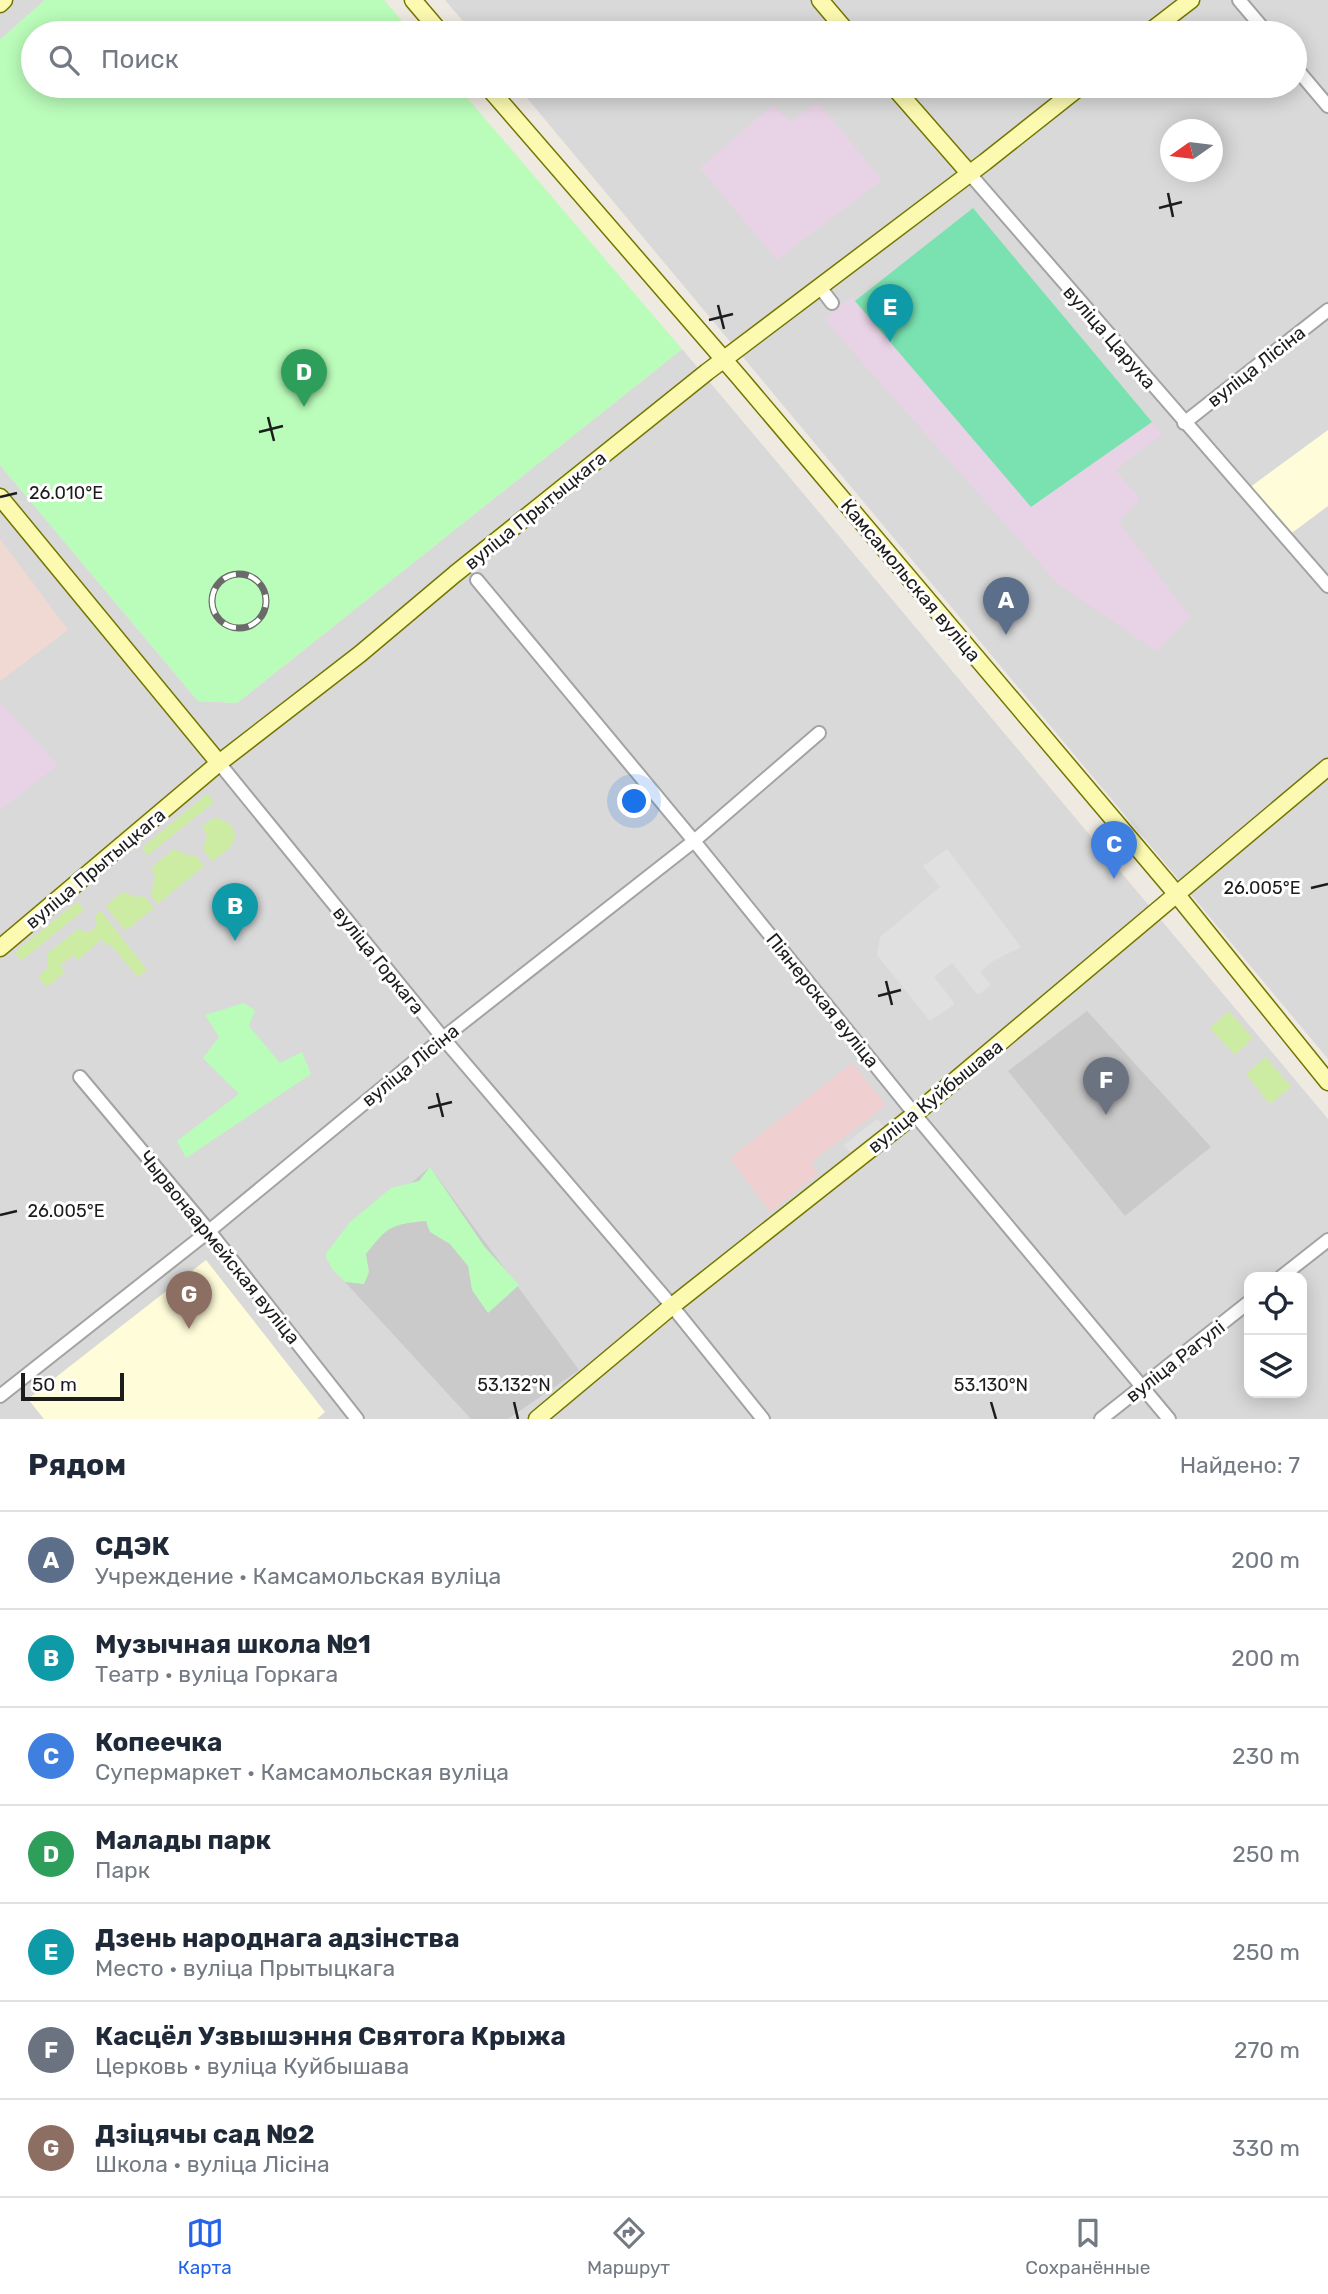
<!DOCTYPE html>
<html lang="ru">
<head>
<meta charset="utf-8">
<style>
	:root { --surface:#fff; --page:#f2f2f3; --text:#1f2937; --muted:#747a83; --line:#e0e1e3; --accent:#2563eb }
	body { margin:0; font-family:Rubik,sans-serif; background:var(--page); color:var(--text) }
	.controls { position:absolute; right:21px; bottom:21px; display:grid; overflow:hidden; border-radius:14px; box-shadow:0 4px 18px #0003 }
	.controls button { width:63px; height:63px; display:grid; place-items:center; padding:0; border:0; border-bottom:2px solid var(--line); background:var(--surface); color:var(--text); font:35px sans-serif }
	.compass { position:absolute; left:1160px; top:119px; width:63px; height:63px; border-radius:50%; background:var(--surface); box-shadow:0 4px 18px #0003; rotate:256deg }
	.scale { position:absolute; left:21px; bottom:18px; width:103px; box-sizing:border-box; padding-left:7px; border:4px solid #1c1c1c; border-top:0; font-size:19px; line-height:24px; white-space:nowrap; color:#1c1c1c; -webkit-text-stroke:5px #fff; paint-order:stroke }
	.you { position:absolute; left:635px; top:802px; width:24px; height:24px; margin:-18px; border:5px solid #fff; border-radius:50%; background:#1a73e8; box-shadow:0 0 0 10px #1a73e833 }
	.badge { display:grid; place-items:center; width:46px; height:46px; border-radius:50%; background:var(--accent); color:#fff; font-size:23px; font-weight:700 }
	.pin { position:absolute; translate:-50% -58px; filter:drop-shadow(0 2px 4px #0008) }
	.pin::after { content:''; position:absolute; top:37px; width:24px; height:21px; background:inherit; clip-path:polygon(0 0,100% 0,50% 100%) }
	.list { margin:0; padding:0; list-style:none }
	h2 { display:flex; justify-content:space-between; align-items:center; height:91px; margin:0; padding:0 28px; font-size:30px }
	h2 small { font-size:23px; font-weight:400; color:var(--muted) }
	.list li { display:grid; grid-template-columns:46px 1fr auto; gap:21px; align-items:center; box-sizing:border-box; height:98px; padding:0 28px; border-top:2px solid var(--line) }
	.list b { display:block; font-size:26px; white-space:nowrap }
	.list p { margin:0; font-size:23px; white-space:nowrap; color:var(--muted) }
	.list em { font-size:23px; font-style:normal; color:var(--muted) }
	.icon { flex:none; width:38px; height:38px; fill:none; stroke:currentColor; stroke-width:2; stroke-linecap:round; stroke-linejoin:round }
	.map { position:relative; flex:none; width:1328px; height:1419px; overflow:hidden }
	.search { position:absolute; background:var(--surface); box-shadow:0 4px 18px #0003; left:21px; right:21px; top:21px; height:77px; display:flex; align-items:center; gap:18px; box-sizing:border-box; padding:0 24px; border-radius:38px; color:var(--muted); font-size:26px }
	.sheet { height:777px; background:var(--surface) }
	nav { display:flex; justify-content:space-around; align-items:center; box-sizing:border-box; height:98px; border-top:2px solid var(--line); background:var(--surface); font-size:19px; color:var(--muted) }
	nav a { display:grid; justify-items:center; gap:4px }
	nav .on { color:var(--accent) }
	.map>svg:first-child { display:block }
</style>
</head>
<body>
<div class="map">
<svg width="1328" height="1419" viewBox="0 0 1328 1419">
	<rect width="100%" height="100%" fill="#eee9e1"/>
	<path fill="#dad9d9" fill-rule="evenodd" d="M0 0H45L0 40Z
		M445 0H1328V1059L517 86H1295V33H473ZM1170 130H1212V172H1170Z
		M682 349 1328 1119V1419H0V465L198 701 237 703ZM1249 1277H1302V1393H1249Z"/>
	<path fill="#f0cfd0" d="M852 1063 886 1105 811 1162 818 1174 770 1212 730 1158Z"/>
	<path fill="#e8d2e5" d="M818 102 882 180 777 260 700 168 773 105 790 122Z
		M851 297 1031 506 1152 422 1162 434 1115 470 1140 498 1119 522 1190 617 1156 651 1058 584 825 320Z
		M0 702 58 765 0 810Z"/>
	<path fill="#fffcd9" d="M1328 430V506L1285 538 1249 488Z
		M206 1260 325 1412 317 1419H44L28 1399Z"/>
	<path fill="#cacaca" d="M1087 1011 1211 1147 1125 1216 1008 1071Z
		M430 1167 579 1370 508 1419H471L345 1282 325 1255Z"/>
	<path fill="#f1d9d3" d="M0 539 68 630 0 681Z"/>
	<path fill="#cdeca3" d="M207 794 214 802 148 855 142 848Z
		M214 818C228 819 242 832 231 846 226 852 218 856 212 861L203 849 207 835 202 826Z
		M174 849 187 855H195L204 866 158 904 151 895 155 876 151 868Z
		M122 892 136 897 144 896 154 908 125 931 106 906Z
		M77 902 84 910 21 961 15 952Z
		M101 911 147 970 138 977 110 944 107 946 102 939 78 960 73 955 60 966 65 972 47 987 38 977 47 968V954L78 929 87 932 92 931 97 924 95 915Z
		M1229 1011 1253 1038 1235 1055 1210 1028Z
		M1266 1057 1291 1087 1270 1104 1246 1074Z"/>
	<path fill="#bafcba" d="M45 0H384L412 33H33V86H457L682 349 237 703 198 701 0 465V40Z
		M244 1003 255 1010 249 1026 280 1063 302 1052 311 1074 186 1158 177 1141 239 1094 203 1058 219 1037 205 1015Z
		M430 1167 484 1246 519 1285 488 1313 472 1290 468 1266 450 1244 430 1232 426 1221C391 1224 387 1227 366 1254L369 1272 364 1284 345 1282 332 1269 325 1255 350 1222 391 1188 419 1181Z"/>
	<path fill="#7ae2b1" d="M973 208 1152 422 1031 507 855 301Z"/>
	<path fill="#e0e0e0" d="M947 849 1021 947 993 961 980 972 991 985 978 995 952 963 934 977 955 1004 930 1021 877 955 880 937 940 887 923 866Z
		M877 1119 885 1128 852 1154 844 1145Z"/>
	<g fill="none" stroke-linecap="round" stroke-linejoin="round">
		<defs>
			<path id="street" d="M1239 0 1267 33
				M1295 67 1328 106
				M969 173 1328 586
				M819 286 832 303
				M1184 423 1328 310
				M477 580 694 841 921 1122 1169 1419
				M219 763 443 1038 672 1306 763 1419
				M80 1077 209 1231 357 1419
				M1281 1277 1328 1240
				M0 1396 209 1231 443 1038 694 841 819 733
				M1101 1419 1249 1302"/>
			<path id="secondary" d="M413 0 441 33
				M820 0 848 33
				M0 4 4 0
				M1148 33 1191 0
				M487 86 739 377 1169 885 1328 1082
				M893 86 969 173
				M0 497 219 763
				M0 948 219 763 360 654 455 574 707 372 985 162 1081 86
				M537 1419 672 1306 915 1114 1328 767"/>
		</defs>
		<use href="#street" stroke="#a3a3a3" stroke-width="16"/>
		<use href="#secondary" stroke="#737600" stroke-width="19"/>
		<use href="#street" stroke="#fff" stroke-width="12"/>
		<use href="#secondary" stroke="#fcfab1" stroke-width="16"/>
		<defs>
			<path id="rail" d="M212 601a27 27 0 1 1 54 0a27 27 0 1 1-54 0Z"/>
		</defs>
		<use href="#rail" stroke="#6a6a6a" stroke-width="7"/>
		<use href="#rail" stroke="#fff" stroke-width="4.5" stroke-dasharray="13" stroke-linecap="butt"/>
	</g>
	<path fill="none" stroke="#1c1c1c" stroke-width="2.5" d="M1168 193 1173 217M1159 208 1182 202M718 305 724 329M709 320 733 314M268 417 274 441M259 432 283 426M0 497 17 493M1311 888 1328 884M886 981 892 1005M878 996 901 990M437 1093 443 1117M428 1108 452 1102M0 1215 17 1211M514 1402 518 1419M991 1402 996 1419"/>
	<g text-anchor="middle" stroke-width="6" stroke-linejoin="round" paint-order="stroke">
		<g font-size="19" fill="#1c1c1c" stroke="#fff">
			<text transform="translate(1110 337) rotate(49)" y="7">вуліца Царука</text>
			<text transform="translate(1256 366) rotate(-38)" y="7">вуліца Лісіна</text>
			<text transform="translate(535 510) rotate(-39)" y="7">вуліца Прытыцкага</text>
			<text transform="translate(911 580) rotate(50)" y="7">Камсамольская вуліца</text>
			<text transform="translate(95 868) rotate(-40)" y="7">вуліца Прытыцкага</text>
			<text transform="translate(379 960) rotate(51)" y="7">вуліца Горкага</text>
			<text transform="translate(823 1000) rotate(51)" y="7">Піянерская вуліца</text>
			<text transform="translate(410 1065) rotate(-39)" y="7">вуліца Лісіна</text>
			<text transform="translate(935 1096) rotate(-39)" y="7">вуліца Куйбышава</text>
			<text transform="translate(220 1247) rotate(51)" y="7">Чырвонаармейская вуліца</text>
			<text transform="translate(1175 1361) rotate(-38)" y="7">вуліца Рагулі</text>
		</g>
	</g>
	<g font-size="18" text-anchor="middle" fill="#1c1c1c" stroke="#fff" stroke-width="6" stroke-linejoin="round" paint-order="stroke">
		<text x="66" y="499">26.010°E</text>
		<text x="1262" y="894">26.005°E</text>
		<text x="66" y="1217">26.005°E</text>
		<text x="514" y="1391">53.132°N</text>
		<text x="991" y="1391">53.130°N</text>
	</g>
</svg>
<div class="controls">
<button><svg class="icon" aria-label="locate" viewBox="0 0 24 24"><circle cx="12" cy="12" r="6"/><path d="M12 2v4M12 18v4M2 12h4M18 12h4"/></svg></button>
<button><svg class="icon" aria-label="layers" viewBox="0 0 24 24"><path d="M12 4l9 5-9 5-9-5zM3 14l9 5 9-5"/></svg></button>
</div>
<svg class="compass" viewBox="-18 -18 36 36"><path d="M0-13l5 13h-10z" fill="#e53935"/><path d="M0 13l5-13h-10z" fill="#747a83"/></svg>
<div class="scale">50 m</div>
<div class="you"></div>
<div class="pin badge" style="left:1006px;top:635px;background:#5c6f8a">A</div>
<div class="pin badge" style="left:235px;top:941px;background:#0f9aa8">B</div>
<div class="pin badge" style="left:1114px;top:879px;background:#3f7fe0">C</div>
<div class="pin badge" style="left:304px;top:407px;background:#2e9e5b">D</div>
<div class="pin badge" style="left:890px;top:342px;background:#0f9aa8">E</div>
<div class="pin badge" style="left:1106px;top:1115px;background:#6b7280">F</div>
<div class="pin badge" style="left:189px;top:1329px;background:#8d6e63">G</div>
<div class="search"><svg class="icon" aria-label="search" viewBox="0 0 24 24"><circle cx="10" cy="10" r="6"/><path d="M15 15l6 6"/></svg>Поиск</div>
</div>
<section class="sheet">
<h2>Рядом<small>Найдено: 7</small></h2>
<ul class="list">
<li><span class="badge" style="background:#5c6f8a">A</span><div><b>СДЭК</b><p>Учреждение · Камсамольская вуліца</p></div><em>200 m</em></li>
<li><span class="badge" style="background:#0f9aa8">B</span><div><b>Музычная школа №1</b><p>Театр · вуліца Горкага</p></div><em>200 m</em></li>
<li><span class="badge" style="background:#3f7fe0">C</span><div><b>Копеечка</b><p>Супермаркет · Камсамольская вуліца</p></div><em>230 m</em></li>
<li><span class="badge" style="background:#2e9e5b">D</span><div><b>Малады парк</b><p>Парк</p></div><em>250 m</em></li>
<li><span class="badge" style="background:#0f9aa8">E</span><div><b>Дзень народнага адзінства</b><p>Место · вуліца Прытыцкага</p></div><em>250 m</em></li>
<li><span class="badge" style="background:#6b7280">F</span><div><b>Касцёл Узвышэння Святога Крыжа</b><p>Церковь · вуліца Куйбышава</p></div><em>270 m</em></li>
<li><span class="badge" style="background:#8d6e63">G</span><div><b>Дзіцячы сад №2</b><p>Школа · вуліца Лісіна</p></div><em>330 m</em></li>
</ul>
</section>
<nav>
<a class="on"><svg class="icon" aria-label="map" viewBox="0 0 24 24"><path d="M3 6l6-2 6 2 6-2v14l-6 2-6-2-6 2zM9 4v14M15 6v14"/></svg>Карта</a>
<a><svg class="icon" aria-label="directions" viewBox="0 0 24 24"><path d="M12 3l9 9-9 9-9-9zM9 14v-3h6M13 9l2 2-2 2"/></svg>Маршрут</a>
<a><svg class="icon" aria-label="saved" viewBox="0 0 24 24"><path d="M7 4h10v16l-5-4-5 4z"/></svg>Сохранённые</a>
</nav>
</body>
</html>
